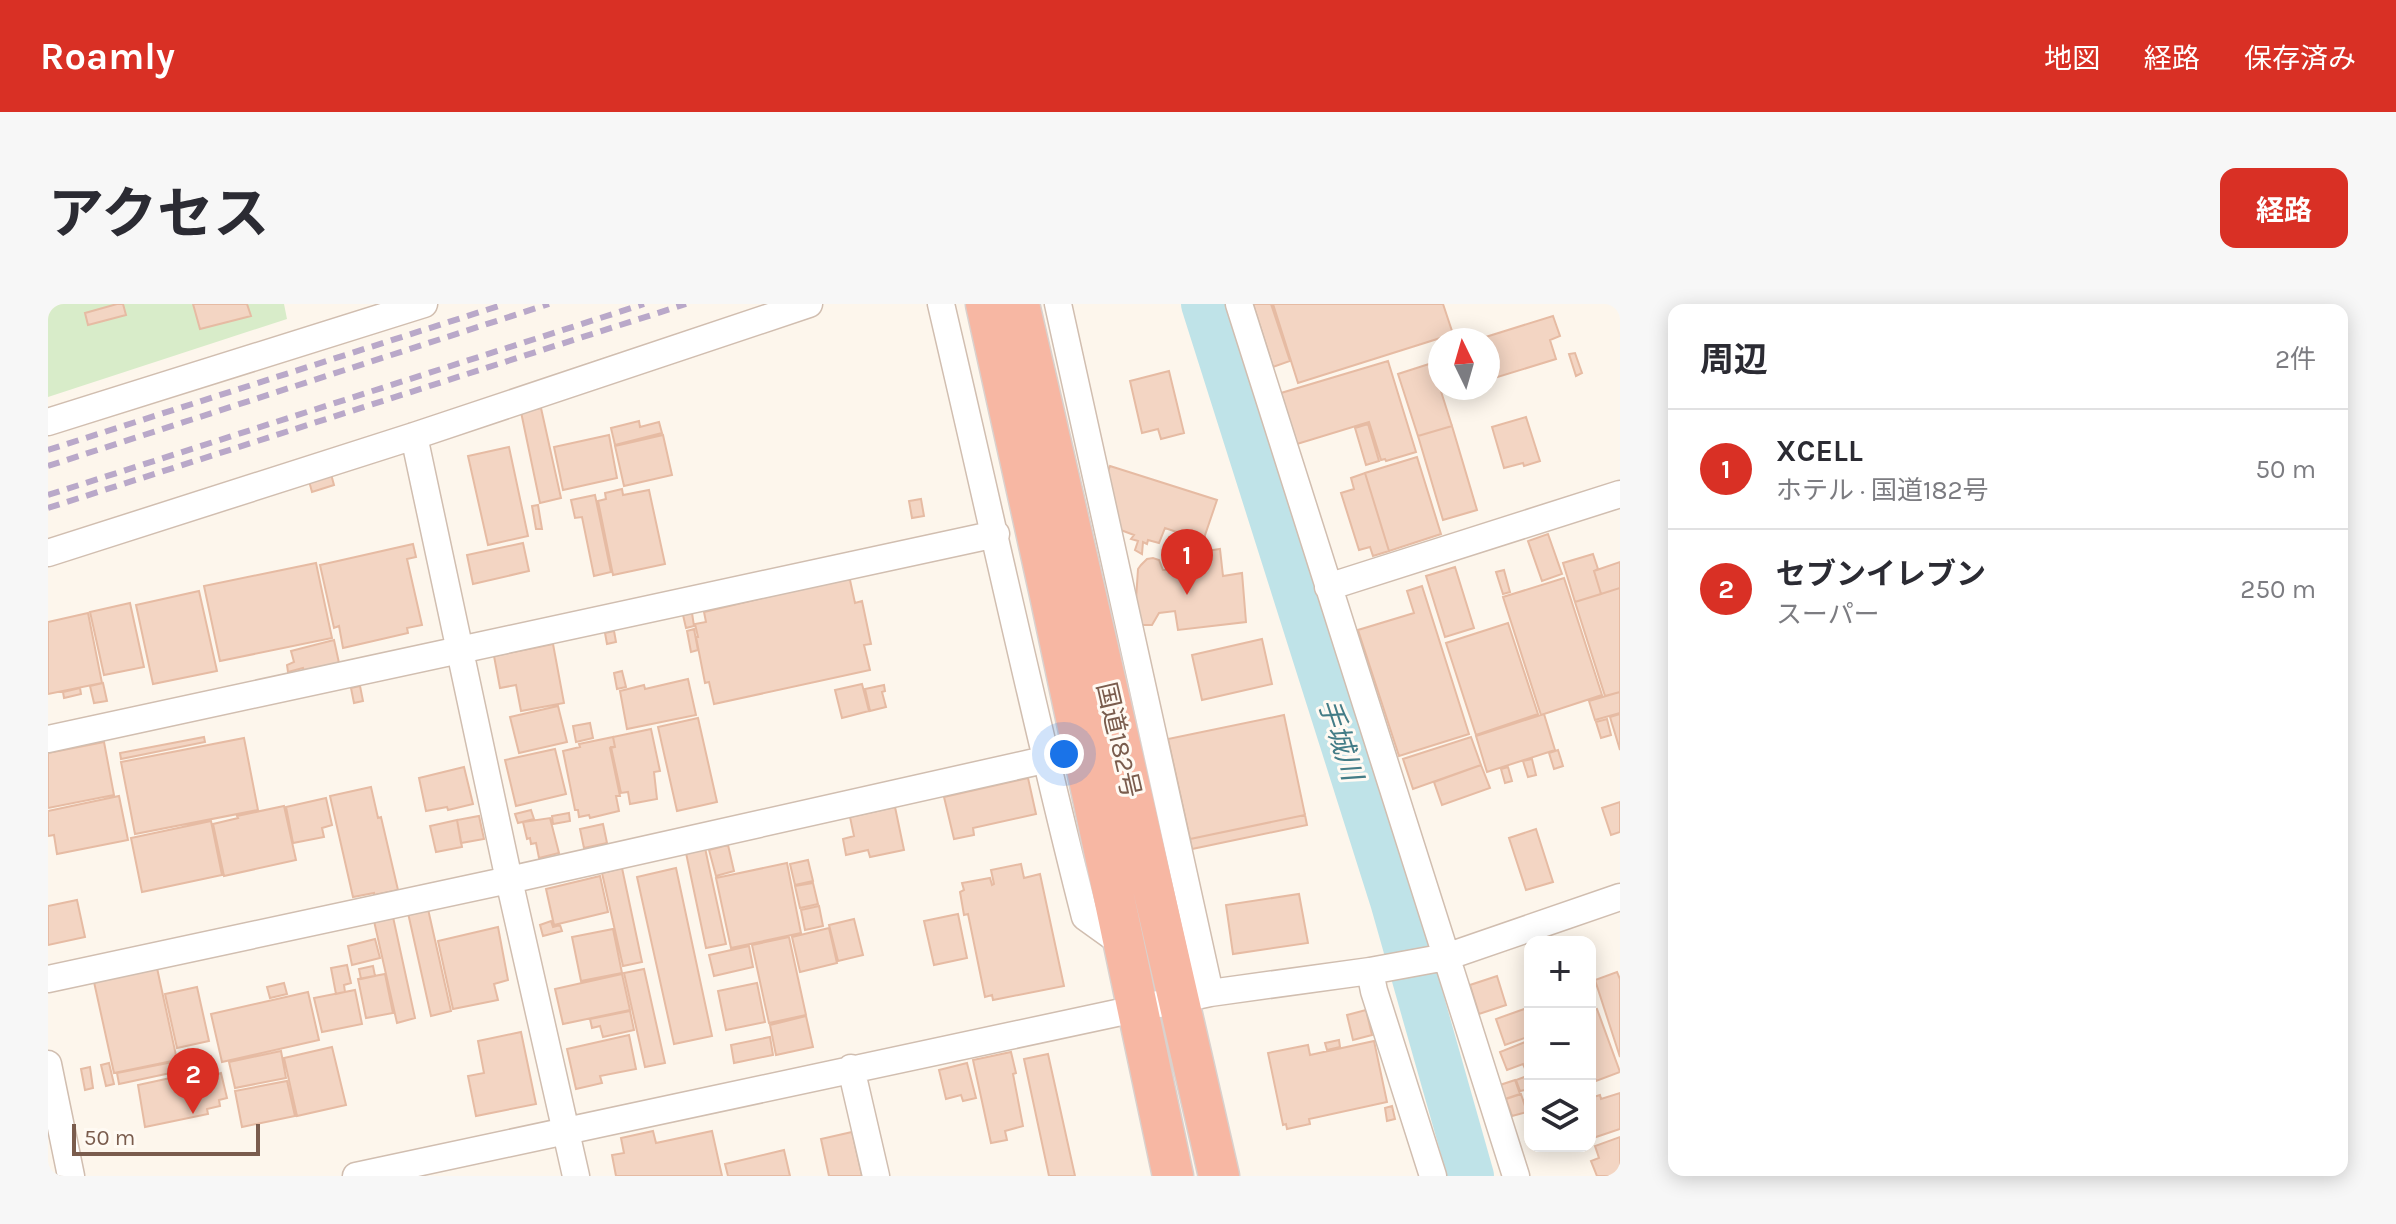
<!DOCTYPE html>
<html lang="ja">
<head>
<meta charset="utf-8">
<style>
	:root { --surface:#fff; --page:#f7f7f7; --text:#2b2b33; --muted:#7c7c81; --line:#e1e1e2; --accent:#d93025 }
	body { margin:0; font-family:Karla,"Noto Sans JP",sans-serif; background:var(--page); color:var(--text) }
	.controls { position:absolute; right:24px; bottom:24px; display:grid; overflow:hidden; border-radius:16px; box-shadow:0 4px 20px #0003 }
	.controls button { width:72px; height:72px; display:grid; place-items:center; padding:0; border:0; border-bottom:2px solid var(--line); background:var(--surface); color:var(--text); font:40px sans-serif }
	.compass { position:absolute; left:1380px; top:24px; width:72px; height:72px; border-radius:50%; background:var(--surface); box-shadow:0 4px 20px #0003; rotate:355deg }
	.scale { position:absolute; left:24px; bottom:20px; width:188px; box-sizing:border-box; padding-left:8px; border:4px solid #7a5c4d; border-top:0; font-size:22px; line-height:28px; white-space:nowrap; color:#7a5c4d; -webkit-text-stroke:6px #fffaf3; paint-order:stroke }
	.you { position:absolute; left:1016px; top:450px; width:28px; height:28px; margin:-20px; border:6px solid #fff; border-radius:50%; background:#1a73e8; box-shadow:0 0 0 12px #1a73e833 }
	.badge { display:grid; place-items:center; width:52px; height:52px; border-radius:50%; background:var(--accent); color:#fff; font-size:26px; font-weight:700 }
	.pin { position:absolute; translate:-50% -66px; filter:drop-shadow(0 2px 4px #0008) }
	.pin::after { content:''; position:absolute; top:42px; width:28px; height:24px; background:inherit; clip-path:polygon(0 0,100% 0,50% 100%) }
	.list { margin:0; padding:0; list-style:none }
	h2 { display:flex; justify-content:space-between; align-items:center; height:104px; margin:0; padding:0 32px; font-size:34px }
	h2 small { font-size:26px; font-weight:400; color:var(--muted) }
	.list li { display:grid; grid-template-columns:52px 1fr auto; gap:24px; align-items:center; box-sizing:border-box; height:120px; padding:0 32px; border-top:2px solid var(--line) }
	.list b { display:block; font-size:30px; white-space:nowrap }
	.list p { margin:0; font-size:26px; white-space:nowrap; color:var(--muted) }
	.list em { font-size:26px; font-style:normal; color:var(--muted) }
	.icon { flex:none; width:44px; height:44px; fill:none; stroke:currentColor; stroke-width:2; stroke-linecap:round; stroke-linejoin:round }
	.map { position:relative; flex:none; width:1572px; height:872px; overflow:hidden; border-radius:16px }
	header { display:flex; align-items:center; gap:48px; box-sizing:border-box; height:112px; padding:0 40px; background:var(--accent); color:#fff }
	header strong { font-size:38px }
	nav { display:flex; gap:44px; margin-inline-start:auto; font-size:28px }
	.intro { display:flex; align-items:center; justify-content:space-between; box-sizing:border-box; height:192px; padding:0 48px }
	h1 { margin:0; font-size:56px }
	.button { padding:20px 36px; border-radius:16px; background:var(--accent); color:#fff; font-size:28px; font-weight:700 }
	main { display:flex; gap:48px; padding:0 48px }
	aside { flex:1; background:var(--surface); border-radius:16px; box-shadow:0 4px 20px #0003 }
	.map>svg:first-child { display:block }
</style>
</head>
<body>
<header>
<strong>Roamly</strong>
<nav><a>地図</a><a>経路</a><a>保存済み</a></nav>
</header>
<div class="intro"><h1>アクセス</h1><a class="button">経路</a></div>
<main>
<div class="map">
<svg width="1572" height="872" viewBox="0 0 1572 872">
	<rect width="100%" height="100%" fill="#fdf6ec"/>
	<path fill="#d8ecc9" d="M0 0H236L239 15 0 93Z"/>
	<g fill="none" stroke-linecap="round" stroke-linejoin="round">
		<path stroke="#bfe3e8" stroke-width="46" d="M1156 0 1345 597 1423 872"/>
	</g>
	<path fill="#f3d5c3" stroke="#e6bba3" stroke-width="2" d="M69 0H75L78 11 40 21 37 9Z
		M145 0H199L203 12 152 25Z
		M1205 0H1223L1242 57 1225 63Z
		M1225 0H1395L1405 30 1250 79Z
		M1505 12 1512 32 1502 36 1508 55 1440 76V36H1428Z
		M1527 49 1534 69 1528 72 1521 50Z
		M1340 57 1368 148 1338 157 1337 155 1333 156 1321 118 1249 140 1233 89Z
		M1384 59 1404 122 1370 132 1350 70Z
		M1121 67 1136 129 1113 135 1110 125 1094 129 1082 77Z
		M493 104 513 194 492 199 473 108Z
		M1478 113 1492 157 1476 162 1475 159 1456 164 1444 123Z
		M591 117 592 123 611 118 614 129 567 141 563 124Z
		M1320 120 1331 157 1318 161 1307 124Z
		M1404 122 1429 206 1395 216 1370 132Z
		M561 131 569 174 515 186 506 143Z
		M615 131 624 171 576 182 567 142Z
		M461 143 480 232 440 241 420 152Z
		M1369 153 1393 230 1341 247 1317 169Z
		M1062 162 1169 196 1155 237 1117 224 1111 239 1100 236 1099 240 1095 238 1094 250 1087 246 1090 237 1083 235 1086 231 1070 225 1057 174Z
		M1317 169 1341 247 1325 252 1322 243 1311 246 1293 189 1306 185 1303 174Z
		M283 170 286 181 264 188 261 177Z
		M574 185 575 191 601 186 617 260 565 271 550 197 558 195 557 189Z
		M547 191 563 268 546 272 534 213 527 214 523 196Z
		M873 195 876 212 864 214 861 197Z
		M490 201 494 225H488L484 202Z
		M1500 230 1514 270 1494 277 1480 237Z
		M475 239 481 267 425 280 419 251Z
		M365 240 368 253 359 255 374 321 359 324 360 329 295 344 291 322 286 324 272 261Z
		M1172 245 1175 272 1194 269 1198 318 1130 326 1127 307 1111 309 1104 321H1094L1087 311 1090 265 1093 261 1099 255 1105 254 1111 256 1115 266H1120V253Z
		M1545 250 1550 265 1546 267 1553 290 1527 298 1515 259Z
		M1572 258V284L1553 290 1546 267Z
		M268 259 284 334 172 357 156 282Z
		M1407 263 1426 324 1397 333 1378 272Z
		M1456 266 1462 288 1455 290 1448 268Z
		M1516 274 1554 391 1493 411 1455 293Z
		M791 276H802L807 299 814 297 823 340 816 341 822 366 666 400 661 378 657 379 648 333H650L647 320 658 318 656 308Z
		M1374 282 1421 430 1351 452 1310 326 1366 309 1359 287Z
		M1572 284V388L1557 392 1527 298Z
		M151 287 169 367 105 380 88 301Z
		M82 299 96 363 56 371 42 308Z
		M40 309 54 379 0 390V318Z
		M644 309 646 322 638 324 635 311Z
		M1460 319 1490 410 1428 431 1398 339Z
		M646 325 650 346 643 348 639 327Z
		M566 327 568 338 559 340 557 329Z
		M1214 335 1224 380 1154 396 1144 351Z
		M286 336 291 359 256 367 255 364 240 368 239 361 246 358 243 347Z
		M505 340 516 399 473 407 468 381 452 384 446 352Z
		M574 367 578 383 569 385 566 369Z
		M640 375 648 411 579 425 572 387 596 381 597 385Z
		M55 379 59 397 46 399 42 382Z
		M814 380 821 407 794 414 787 386Z
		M836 381 837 387 834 388 838 403 822 407 817 385Z
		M312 382 315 397 306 399 303 384Z
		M32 384 33 390 16 394 15 388Z
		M1572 388V409L1547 416 1541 397Z
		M510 402 519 438 471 449 462 413Z
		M1496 410 1507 446 1439 468 1428 432Z
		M1572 410V446L1562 413Z
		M1236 411 1257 511 1142 535 1120 435Z
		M650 414 669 498 629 507 610 423Z
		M1559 415 1563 431 1553 434 1548 418Z
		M542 419 545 434 528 438 525 422Z
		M603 425 612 467 606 468 609 495 582 500 580 488 573 489 563 443H567L565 433Z
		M156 433 157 438 73 455 72 449Z
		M565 433 567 443 562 444 572 492H568L571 507 542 514 541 511 531 513 530 506H527L515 447 532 443 531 440Z
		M1423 433 1433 461 1365 485 1355 455Z
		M196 434 210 506 87 530 73 458Z
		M56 438 66 491 0 504V449Z
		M507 445 518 490 468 502 457 456Z
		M1510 446 1515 462 1506 465 1501 449Z
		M1484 455 1488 471 1480 473 1475 457Z
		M1433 461 1442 484 1394 501 1386 478Z
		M416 463 425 500 400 506 399 503 378 507 371 474Z
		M1460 463 1464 477 1457 479 1453 465Z
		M980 474 988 510 925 524 926 531 906 535 896 493Z
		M323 483 330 514 333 513 350 586 326 591V589L305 593 282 492Z
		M71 492 80 536 9 550 6 531 0 532V507Z
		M278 494 284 521 274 524 276 533 245 539 238 503Z
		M1572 498V528L1563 531 1554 504Z
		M236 502 248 556 176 572 165 520 190 514 189 512Z
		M847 503 856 546 822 553 820 546 798 551 795 535 806 532 802 513Z
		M483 506 486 515 470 519 467 510Z
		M521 509 522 517 505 520 504 512Z
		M1257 511 1259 521 1144 545 1142 535Z
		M431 512 436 535 413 539 409 516Z
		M502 514 511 549 491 554 488 539 483 540 482 534 479 535 475 518Z
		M409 516 414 543 388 548 382 522Z
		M163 517 174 571 94 588 83 534Z
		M555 520 559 539 536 544 532 525Z
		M1488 525 1505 578 1478 586 1461 534Z
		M680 541 686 567 668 572 661 546Z
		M657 544 678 640 658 644 638 549Z
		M760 556 765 577 747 581 742 560Z
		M739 559 753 629 683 644 668 574Z
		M973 560 976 574 992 570 1016 682 945 696 944 691 937 693 920 610 916 611 912 588 916 586 914 579 942 574 944 581 946 580 943 566Z
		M574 564 594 658 575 662 554 569Z
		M628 564 664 732 626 740 589 573Z
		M552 572 560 608 506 621 498 585Z
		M765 579 770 600 752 604 747 582Z
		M1251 590 1260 639 1185 650 1178 601Z
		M29 596 37 633 0 641V602Z
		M771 602 775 622 757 626 753 606Z
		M380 605 403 707 383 712 360 609Z
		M910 610 919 654 886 661 876 617Z
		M345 613 367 714 349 719 326 617Z
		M806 615 815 651 790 657 781 621Z
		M503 617 505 623 512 621 514 627 495 632 492 621Z
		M450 623 460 676 446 680 450 696 405 705 390 637Z
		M781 624 789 659 752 668 744 633Z
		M565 625 574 669 533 677 524 633Z
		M741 633 758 711 721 719 704 641Z
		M327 635 332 654 304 661 300 642Z
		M701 642 705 663 666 672 661 651Z
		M299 661 303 679 296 681 297 688 288 690 283 664Z
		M325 662 327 672 313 675 311 665Z
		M109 664 129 756 66 769 46 678Z
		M596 665 617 759 597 763 576 669Z
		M1569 668 1572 675V753L1547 676Z
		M337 670 345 709 318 714 310 675Z
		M574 670 582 706 515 720 507 685Z
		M1449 672 1458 701 1431 710 1422 681Z
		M236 679 239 690 222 694 219 683Z
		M709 679 717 718 678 726 670 687Z
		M149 683 161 737 129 744 117 690Z
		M307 686 314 720 274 728 266 694Z
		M260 688 271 736 174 758 163 710Z
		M1482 703V732L1457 741 1448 715Z
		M1549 705 1572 768 1548 777 1542 760V707Z
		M1318 706 1324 731 1305 736 1299 711Z
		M582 707 586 726 555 733 552 722 544 724 542 715Z
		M758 712 765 743 728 751 722 721Z
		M473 728 488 800 428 812 420 772 436 769 430 737Z
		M581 731 588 765 552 772 554 779 528 785 519 745Z
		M722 733 725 751 686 759 683 741Z
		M1291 736 1292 743 1279 746 1277 739Z
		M1482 736V765L1478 767 1475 760 1459 766 1452 748Z
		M1326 737 1339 798 1261 815 1262 820 1239 825 1238 820 1235 821 1220 749 1260 741 1262 751Z
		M284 743 298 801 249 812 236 754Z
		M233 747 238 774 187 784 181 758Z
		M963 748 968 769 965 770 975 822 957 827 959 836 943 839 925 756Z
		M1000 750 1027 872H1001L976 755Z
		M130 757 132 767 71 780 69 769Z
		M61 759 66 780 58 782 53 761Z
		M919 759 928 794 915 797 913 791 898 795 891 766Z
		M42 763 45 784 37 786 33 765Z
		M164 765 166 771 173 769 179 794 171 796 172 802 159 805 160 810 97 823 90 781Z
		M1482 771V807H1480L1476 796 1480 795 1477 786 1472 787 1468 776Z
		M1467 776 1472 790 1457 795 1452 781Z
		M239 777 247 812 194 823 187 787Z
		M1572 789V825L1542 835V794L1552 791 1553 795Z
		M1473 790 1479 808 1464 812 1458 795Z
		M1344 802 1347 815 1339 817 1337 804Z
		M605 827 608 839 664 827 674 872H568L564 851 576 849 573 834Z
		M804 828 814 872H781L773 835Z
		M1572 833V872H1549L1543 857 1551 854 1547 842Z
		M736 846 742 872H680L677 860Z"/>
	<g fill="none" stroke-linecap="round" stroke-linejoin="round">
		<defs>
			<path id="minor" d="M893 0C941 204 985 410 1037 613L1076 641
				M1010 0 1162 689
				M1191 0 1468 872
				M0 118 376 0
				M366 132 461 576 528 872
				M0 249 366 132 761 0
				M1280 283 1572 190
				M0 435 948 230
				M1322 667 1326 687 1385 872
				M0 675 461 576 996 456
				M0 760 23 872
				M803 764 828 872
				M308 872 1162 689 1322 667 1398 653 1572 593"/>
			<path id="highway" d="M938 0 1001 286 1125 872
				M971 0 1171 872"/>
		</defs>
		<use href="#minor" stroke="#d1beb0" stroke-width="29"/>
		<use href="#highway" stroke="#dad1cd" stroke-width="43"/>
		<use href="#minor" stroke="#fff" stroke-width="26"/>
		<use href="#highway" stroke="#f7b7a3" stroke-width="40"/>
		<path stroke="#b9a8c9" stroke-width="6" stroke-dasharray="12 8" stroke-linecap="butt" d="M0 146 457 0
			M0 162 501 0
			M0 191 596 0
			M0 204 638 0"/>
	</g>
	<g text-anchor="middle" stroke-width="6" stroke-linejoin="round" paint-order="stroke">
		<g font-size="26" fill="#7a5c4d" stroke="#fffaf3">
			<text transform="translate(1071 436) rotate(77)" y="9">国道182号</text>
		</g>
		<g font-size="28" font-style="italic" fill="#437c86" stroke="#fffaf3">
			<text transform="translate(1293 435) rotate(72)" y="10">手城川</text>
		</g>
	</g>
</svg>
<div class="controls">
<button>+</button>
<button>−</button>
<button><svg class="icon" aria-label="layers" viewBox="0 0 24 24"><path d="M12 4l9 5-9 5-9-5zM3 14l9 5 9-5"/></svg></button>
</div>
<svg class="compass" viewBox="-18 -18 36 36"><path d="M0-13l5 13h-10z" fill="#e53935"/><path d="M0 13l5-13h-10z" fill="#7c7c81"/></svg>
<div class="scale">50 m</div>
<div class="you"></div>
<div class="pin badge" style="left:1139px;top:291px">1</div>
<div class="pin badge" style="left:145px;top:810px">2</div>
</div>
<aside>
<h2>周辺<small>2件</small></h2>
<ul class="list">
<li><span class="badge">1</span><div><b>XCELL</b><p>ホテル · 国道182号</p></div><em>50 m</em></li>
<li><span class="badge">2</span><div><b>セブンイレブン</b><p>スーパー</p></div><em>250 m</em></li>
</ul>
</aside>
</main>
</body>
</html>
